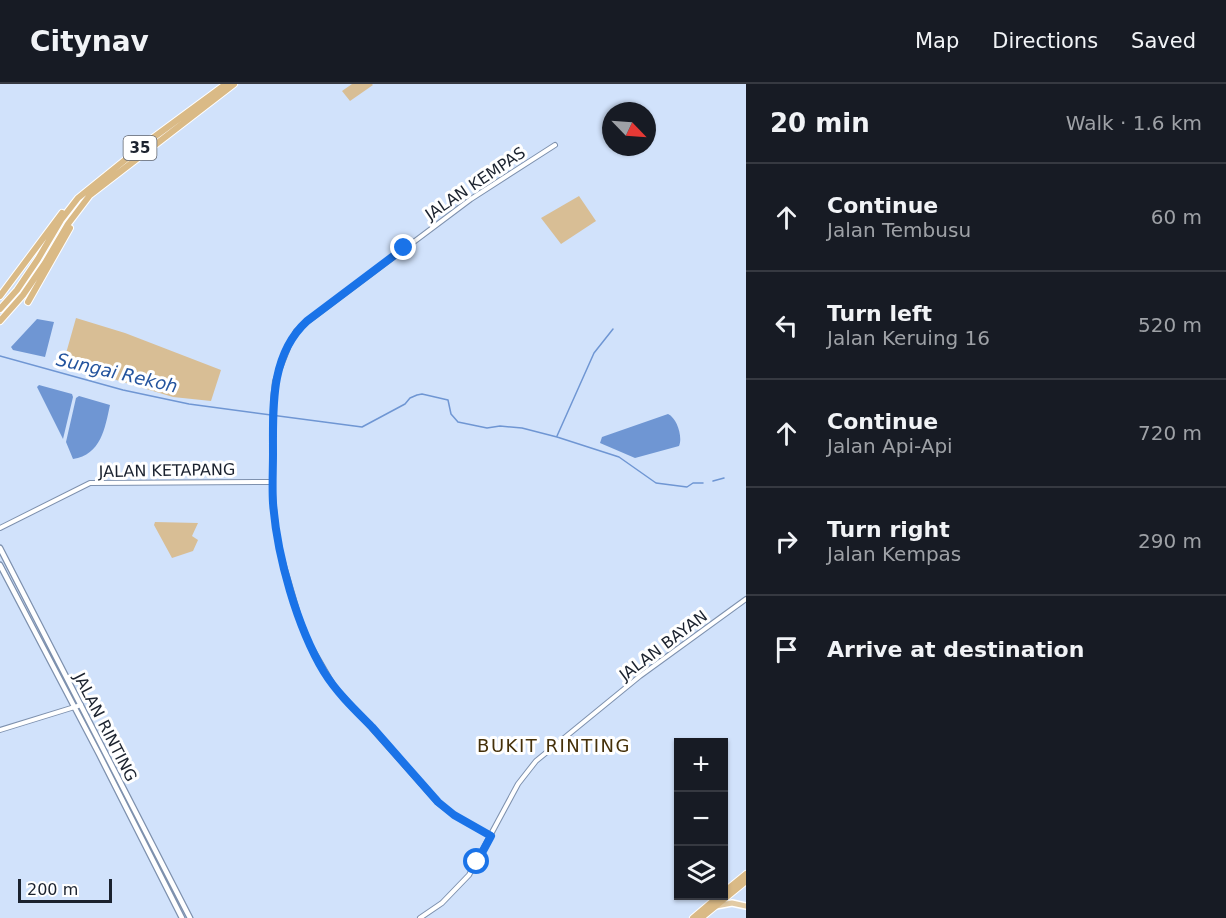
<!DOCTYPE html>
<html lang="en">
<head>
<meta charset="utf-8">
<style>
	:root { --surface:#171b24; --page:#20242c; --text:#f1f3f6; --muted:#9ea1a6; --line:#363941 }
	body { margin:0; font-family:"DejaVu Sans",sans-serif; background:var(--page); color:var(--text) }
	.controls { position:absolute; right:18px; bottom:18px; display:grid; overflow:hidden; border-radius:0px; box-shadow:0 2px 4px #0004 }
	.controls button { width:54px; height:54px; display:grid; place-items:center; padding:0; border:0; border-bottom:2px solid var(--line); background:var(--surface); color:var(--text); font:30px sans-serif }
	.compass { position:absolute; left:602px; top:18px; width:54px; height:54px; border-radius:50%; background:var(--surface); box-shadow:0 2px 4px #0004; rotate:115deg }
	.scale { position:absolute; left:18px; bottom:15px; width:94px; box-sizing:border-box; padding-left:6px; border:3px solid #1b222e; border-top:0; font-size:16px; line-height:21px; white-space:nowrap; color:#1b222e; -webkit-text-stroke:4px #fff; paint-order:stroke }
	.stop { position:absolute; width:18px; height:18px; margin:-14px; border:4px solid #1a73e8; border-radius:50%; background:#fff }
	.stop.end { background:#1a73e8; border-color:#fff; box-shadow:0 2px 6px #0008 }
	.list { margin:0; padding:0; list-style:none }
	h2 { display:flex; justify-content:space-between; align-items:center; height:78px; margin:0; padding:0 24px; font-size:26px }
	h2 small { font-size:20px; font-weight:400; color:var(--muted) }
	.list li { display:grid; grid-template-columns:39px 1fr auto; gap:18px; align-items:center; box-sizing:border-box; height:108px; padding:0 24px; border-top:2px solid var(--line) }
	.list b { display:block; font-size:22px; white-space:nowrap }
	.list p { margin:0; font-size:20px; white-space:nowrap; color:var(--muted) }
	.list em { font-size:20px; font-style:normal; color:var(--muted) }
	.icon { flex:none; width:33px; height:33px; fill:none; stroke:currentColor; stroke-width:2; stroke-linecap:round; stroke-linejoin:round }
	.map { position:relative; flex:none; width:746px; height:834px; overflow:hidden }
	header { display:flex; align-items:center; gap:36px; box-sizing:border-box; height:84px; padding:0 30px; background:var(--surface); border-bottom:2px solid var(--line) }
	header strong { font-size:28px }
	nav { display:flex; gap:33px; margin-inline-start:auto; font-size:21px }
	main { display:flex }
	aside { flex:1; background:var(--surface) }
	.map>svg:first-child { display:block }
</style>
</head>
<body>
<header>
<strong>Citynav</strong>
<nav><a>Map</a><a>Directions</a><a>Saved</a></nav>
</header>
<main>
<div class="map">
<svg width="746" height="834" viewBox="0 0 746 834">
	<rect width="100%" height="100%" fill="#d1e2fb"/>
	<path fill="#d8be95" d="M352 0H372L373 1 350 17 342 7Z
		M579 112 596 137 561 160 541 134Z
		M76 234 125 249 221 286 211 317 173 313 63 280Z
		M155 438 198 439 192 452 198 456 193 467 172 474 154 441Z"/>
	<path fill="#6f96d3" d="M37 235 54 238 45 273 13 266 11 263Z
		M39 301 72 310 73 313 63 355 37 303Z
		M79 312 110 321C105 344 101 371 73 375L66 358 76 314Z
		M668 330C677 334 683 353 679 362L635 374 600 359 602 353Z"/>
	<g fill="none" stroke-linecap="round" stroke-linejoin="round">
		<path stroke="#6f96d3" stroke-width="1.5" d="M0 272 123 306 189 320 362 343 405 320 410 314 417 311 422 310 448 316 451 330 458 338 487 344 500 342 522 344 557 353 619 373 656 399 687 403 693 399H703
			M557 352 594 269 613 245
			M713 397 724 394"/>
		<defs>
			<path id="tertiary" d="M0 444 90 399 272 398
				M0 646 81 621
				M491 752 454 731 438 719 334 602 309 559 299 533 281 471 276 446 272 398 273 315 275 297 290 259 296 247 307 238 471 115 555 61
				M420 834 442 819 469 791 518 700 536 677 640 592 746 515"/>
			<path id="secondary" d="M0 464 190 834
				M0 481 99 670 182 834"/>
			<path id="primary" d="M716 822 732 819 746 822"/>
			<path id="trunk" d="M0 212 62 129
				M28 218 70 144
				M0 225 17 206 38 175 61 136 78 114 146 59 226 0
				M0 237 23 211 45 179 68 140 90 111 234 0
				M724 808 746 790
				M693 834 719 812
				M701 834 746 797"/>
		</defs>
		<use href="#tertiary" stroke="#7e91ae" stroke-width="6"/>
		<use href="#secondary" stroke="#7e91ae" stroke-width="7"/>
		<use href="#primary" stroke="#fff" stroke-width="8"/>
		<use href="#trunk" stroke="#fff" stroke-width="8"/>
		<use href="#tertiary" stroke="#fff" stroke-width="4"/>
		<use href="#secondary" stroke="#fff" stroke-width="4.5"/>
		<use href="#primary" stroke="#e3cba4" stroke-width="5"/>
		<use href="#trunk" stroke="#daba86" stroke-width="6"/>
	</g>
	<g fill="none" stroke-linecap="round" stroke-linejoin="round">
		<path stroke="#1a73e8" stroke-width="8" d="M404 164 307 237C270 271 273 323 273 369 273 386 272 403 273 419 277 472 297 543 324 588 337 609 355 626 372 643 394 668 416 693 438 718L454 731 491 752 477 778"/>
	</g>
	<g text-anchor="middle" stroke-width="6" stroke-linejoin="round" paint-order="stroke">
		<rect fill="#fff" stroke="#5f646d" stroke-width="1.5" x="123.5" y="52" width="33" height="24" rx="4.5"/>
		<g font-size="15" font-weight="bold" fill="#1b222e">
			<text x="140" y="69">35</text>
		</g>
		<g font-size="16" fill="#1b222e" stroke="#fff">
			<text transform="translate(475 99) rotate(-34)" y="6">JALAN KEMPAS</text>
			<text transform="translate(167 386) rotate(-1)" y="6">JALAN KETAPANG</text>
			<text transform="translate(663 561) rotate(-37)" y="6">JALAN BAYAN</text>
			<text transform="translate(106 643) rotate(63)" y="6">JALAN RINTING</text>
		</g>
		<g font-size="18" font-style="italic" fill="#24549e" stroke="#fff">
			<text transform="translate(117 289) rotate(13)" y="6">Sungai Rekoh</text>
		</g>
		<g font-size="18" letter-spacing="1.5" fill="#45310a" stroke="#fff">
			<text x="554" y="668">BUKIT RINTING</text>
		</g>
	</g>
</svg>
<div class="controls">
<button>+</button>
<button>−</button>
<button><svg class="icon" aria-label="layers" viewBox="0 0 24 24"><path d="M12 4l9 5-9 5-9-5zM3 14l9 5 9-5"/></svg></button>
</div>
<svg class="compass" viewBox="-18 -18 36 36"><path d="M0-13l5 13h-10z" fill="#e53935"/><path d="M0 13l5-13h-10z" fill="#9ea1a6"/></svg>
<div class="scale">200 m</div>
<div class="stop" style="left:477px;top:778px"></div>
<div class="stop end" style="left:404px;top:164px"></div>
</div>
<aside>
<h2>20 min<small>Walk · 1.6 km</small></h2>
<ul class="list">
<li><svg class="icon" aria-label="ahead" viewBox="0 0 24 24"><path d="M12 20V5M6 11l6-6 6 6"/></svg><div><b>Continue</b><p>Jalan Tembusu</p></div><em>60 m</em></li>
<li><svg class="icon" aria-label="left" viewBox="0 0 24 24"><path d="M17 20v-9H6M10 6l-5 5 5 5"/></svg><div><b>Turn left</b><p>Jalan Keruing 16</p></div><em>520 m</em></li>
<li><svg class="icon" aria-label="ahead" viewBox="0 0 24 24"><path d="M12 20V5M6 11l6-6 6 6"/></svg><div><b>Continue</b><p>Jalan Api-Api</p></div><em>720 m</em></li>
<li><svg class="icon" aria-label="right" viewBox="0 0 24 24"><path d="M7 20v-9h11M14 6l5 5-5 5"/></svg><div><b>Turn right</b><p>Jalan Kempas</p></div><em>290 m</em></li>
<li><svg class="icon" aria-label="arrive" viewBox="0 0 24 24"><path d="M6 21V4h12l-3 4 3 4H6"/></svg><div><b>Arrive at destination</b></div></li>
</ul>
</aside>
</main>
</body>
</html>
